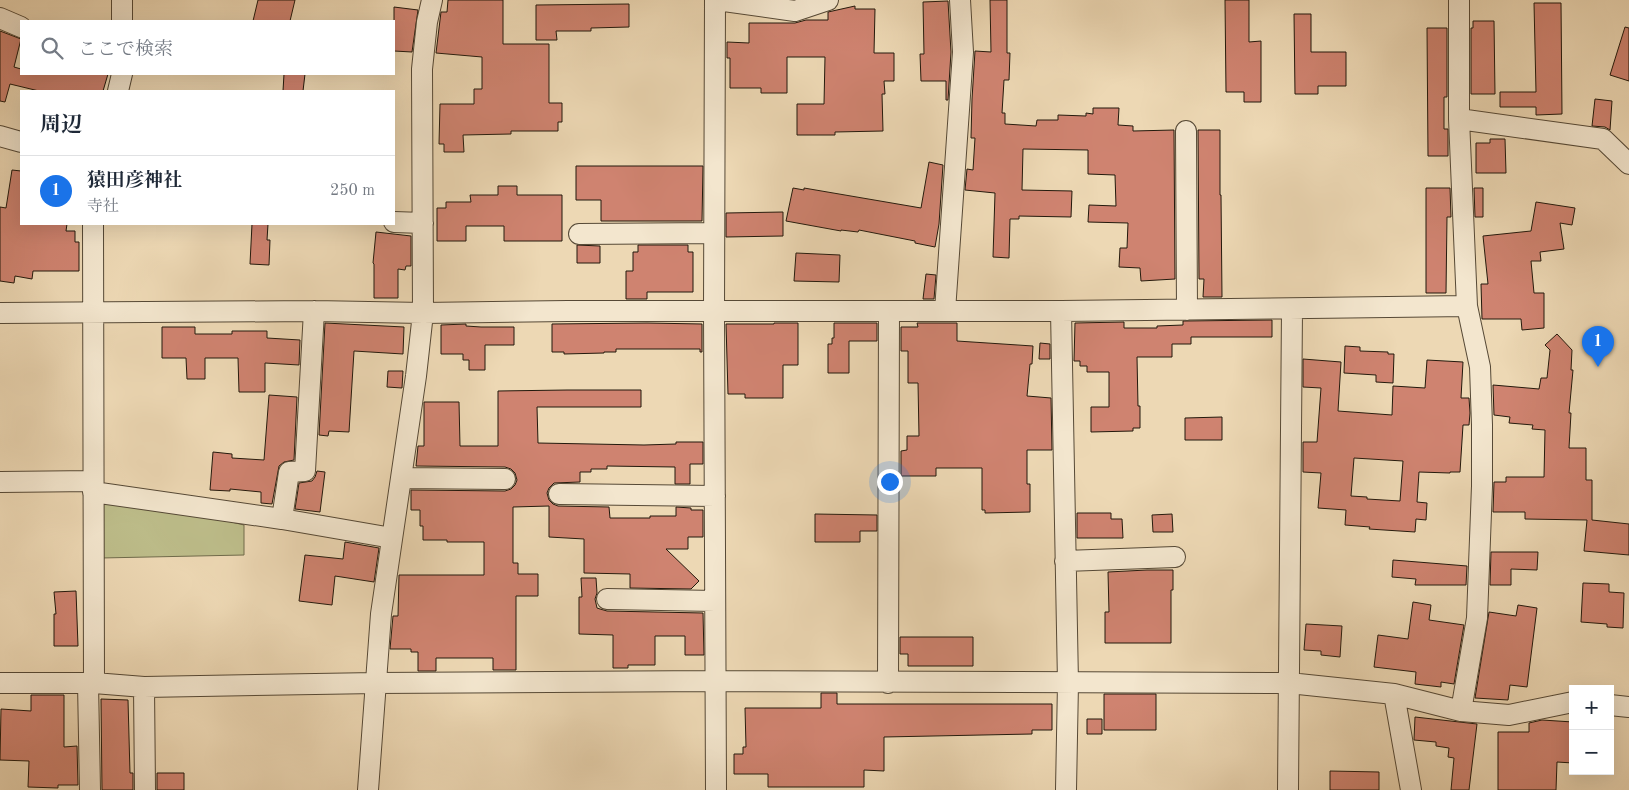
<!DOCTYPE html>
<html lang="ja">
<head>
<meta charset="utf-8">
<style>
	:root { --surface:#fff; --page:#f2f2f3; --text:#1f2937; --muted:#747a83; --line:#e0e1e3; --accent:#1a73e8 }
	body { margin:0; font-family:"Old Standard TT","Noto Serif JP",serif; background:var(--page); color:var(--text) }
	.controls { position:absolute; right:15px; bottom:15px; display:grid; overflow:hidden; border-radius:0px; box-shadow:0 5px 20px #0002 }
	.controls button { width:45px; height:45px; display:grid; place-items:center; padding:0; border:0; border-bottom:1px solid var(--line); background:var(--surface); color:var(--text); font:25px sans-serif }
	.you { position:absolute; left:889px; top:481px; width:18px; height:18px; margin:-12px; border:4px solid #fff; border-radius:50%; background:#1a73e8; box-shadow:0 0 0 8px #1a73e833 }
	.badge { display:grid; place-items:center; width:32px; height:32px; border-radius:50%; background:var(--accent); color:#fff; font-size:16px; font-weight:700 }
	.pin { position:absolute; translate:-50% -41px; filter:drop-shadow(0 1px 2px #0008) }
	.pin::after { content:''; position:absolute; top:26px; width:18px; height:15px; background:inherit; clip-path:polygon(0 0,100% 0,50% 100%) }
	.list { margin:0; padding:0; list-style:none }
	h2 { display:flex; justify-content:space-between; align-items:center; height:65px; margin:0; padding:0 20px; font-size:21px }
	h2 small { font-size:16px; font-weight:400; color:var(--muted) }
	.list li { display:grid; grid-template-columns:32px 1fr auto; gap:15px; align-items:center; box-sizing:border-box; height:70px; padding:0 20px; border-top:1px solid var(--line) }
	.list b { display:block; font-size:19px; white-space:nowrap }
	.list p { margin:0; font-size:16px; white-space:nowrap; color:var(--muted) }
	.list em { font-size:16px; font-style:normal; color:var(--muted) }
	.icon { flex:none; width:28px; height:28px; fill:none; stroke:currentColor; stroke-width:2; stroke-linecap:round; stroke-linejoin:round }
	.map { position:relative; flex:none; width:1629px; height:790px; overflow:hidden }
	.search { position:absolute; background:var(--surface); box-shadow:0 5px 20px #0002; left:20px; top:20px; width:375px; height:55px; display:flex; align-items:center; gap:12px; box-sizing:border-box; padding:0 18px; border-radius:0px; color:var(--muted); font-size:19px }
	.panel { position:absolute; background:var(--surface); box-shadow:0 5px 20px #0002; left:20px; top:90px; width:375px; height:135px; border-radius:0px }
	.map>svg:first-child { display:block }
</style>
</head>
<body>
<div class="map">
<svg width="1629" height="790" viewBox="0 0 1629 790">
	<rect width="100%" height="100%" fill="#edd8b4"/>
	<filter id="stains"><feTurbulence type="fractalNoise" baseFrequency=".004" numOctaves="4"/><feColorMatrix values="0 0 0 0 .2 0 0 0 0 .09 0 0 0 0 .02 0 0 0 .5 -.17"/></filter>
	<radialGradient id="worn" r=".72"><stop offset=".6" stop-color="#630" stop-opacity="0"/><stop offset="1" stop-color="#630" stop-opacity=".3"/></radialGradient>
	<path fill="#bdbd8a" stroke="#706b4b" d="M104 502 219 519 244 525V555L101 558 100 508Z"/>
	<path fill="#cf8370" stroke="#23190c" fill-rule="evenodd" d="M258 0H295L290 21H253Z
		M448 0H503V44H549V103H562V122H558V131H511V134L463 135 464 152H444V144H439L440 104H474V89H482V57L436 53 441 12H447Z
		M990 0H1007V53H1010L1009 80H1004L1002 113H1005V124L1036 126 1037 120H1058V115L1086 116V113L1093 114V108H1119L1118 125 1133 126V131L1174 130 1175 279 1141 281 1140 268 1119 267 1120 248H1127L1128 223 1088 222 1089 205 1116 206 1115 175 1088 174V150L1023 149 1022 190 1072 191 1071 217 1019 216V219H1010L1009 258 993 257 995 193 965 190 967 169 973 170 975 138H971L972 99 975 51 991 52Z
		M1225 0H1249V42L1261 41V102H1244V92H1226Z
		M948 1 951 52 948 100H946V81H921L920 54H924L923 2Z
		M1534 3H1561L1562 114 1536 115V107H1500V92H1536Z
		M629 4V27L591 28V31H556L557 40H536V5Z
		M855 6V9H875L874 53H894V81H884L885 94H882L883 131 835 132V135H797V104H824L825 57H787V93H761V88H730V58H727V42L749 43V23H795L806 20H828V12Z
		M394 7 418 10 412 52 394 51Z
		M1294 14H1311V52H1346V86H1318V94H1295Z
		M1473 21H1494L1495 94H1471V28H1473Z
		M1625 27 1629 28V81L1610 75Z
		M1427 28H1447V97H1444V129H1448V156H1428Z
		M0 31 21 39 14 67 21 69V74H108L103 91H39L10 84 5 102 0 101Z
		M284 74H305L303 91H283Z
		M1595 99 1612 101 1610 130 1605 127 1592 126Z
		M1198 130H1220V195H1221L1222 297H1203L1204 279H1199Z
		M1490 139H1505L1506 173H1476V143H1490Z
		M929 162 943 165 939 224 935 247 915 243V241L859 230 858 232 841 230V231L786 221 793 188 804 190V188L921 208Z
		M576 166H703L702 221H601V200H576Z
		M12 170 21 171V224H67L66 231H75V242H79V271H33L32 279 15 276 14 283 0 281V207L6 208Z
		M498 186H517V195H562V241H504V226H466V241H437V208H446V202H471L470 195H498Z
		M1426 188H1450L1451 217H1447L1446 293H1426Z
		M1474 188H1483V217H1475Z
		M1536 202 1575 208 1572 225 1560 223 1564 249 1540 252 1541 261H1531L1534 293H1544V328L1522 330 1521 319H1482L1481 284H1488L1483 236 1531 231Z
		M783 212V236L726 237V213Z
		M252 224H268L267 240H270L269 265 250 264Z
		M376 232 411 236V266H406L405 270 398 269V298H374V264L373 263Z
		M577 245 600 246V263H577Z
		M638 245H688V252H693V292H647V299H626V271H633V252H638Z
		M796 253 840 255 839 282 794 281Z
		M926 274 936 275 934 299H923Z
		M1272 320V337H1191V344H1172V357H1137L1138 406H1140V428H1133V431L1091 432V407H1109V372H1087V366H1080V361H1074L1075 323 1124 322V328H1157V326L1183 325V321Z
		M325 323 404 327 403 354 354 351 349 432 329 431 328 436 319 435Z
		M647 323 702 324V352H700V349H616V352H604V353L564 354V352H552V324Z
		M774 323H798V365H783V398H745V394H728L726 324H774Z
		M834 323H877V341H849V373H828V344H832V338H834Z
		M917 323H957V341L1033 346 1032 364H1030L1027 396 1051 398 1052 450H1027V484H1030V512L985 513V510H982V468H936V476H901V451L907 450V436H919L918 383H908V351H901V327H918Z
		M466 324V326L481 327H514V345H485V370H469V360H463V354H441V325Z
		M162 327H195V334H232V331H267V338L300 340 299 365 265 363V392H239L238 358H205V379H187L186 358H162Z
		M1557 334 1572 350 1571 370H1573L1569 413H1571L1569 448H1586V480H1592V520L1629 524V555L1584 551 1587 520 1525 519V512H1493L1494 482H1506V477H1544L1545 430 1532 429 1533 425 1509 423 1510 417 1494 415 1493 385 1539 389 1541 378H1547L1550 350 1545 345Z
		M1040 343 1050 344V359H1039Z
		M1345 346 1360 347V351L1388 352V354H1394L1393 383 1376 382V375L1344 373Z
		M1303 359 1341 362 1338 411 1392 415 1393 386 1425 388 1427 360 1463 362 1461 398H1469L1470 413 1469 425H1463L1460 472H1450V473L1419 472 1417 502 1427 503 1426 520 1416 519 1415 532 1369 529 1370 527 1345 525 1346 510 1318 508 1321 473 1303 472V442H1317L1321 388 1303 387ZM1354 458 1403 461 1400 501 1367 499V497L1351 496Z
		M388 371H403L402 388 387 387Z
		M567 390H641V407H537L538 443 644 445 676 444V442H703V464H690V484H675V467L607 466V469H591V472H580V482L554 483 549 488 547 493 549 500 553 504 558 506 609 507 610 518H650V516H676V507L691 508V510H703V537H688V549H666L699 581 691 589 630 588V574L584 573V539L549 537V506L513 507V563H518V574H538V596H516V670H493V658H436V671H418V652H411V649H390L393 616H398L399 575H484V542H447V540H423V526H420V510H411V490L505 491 511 489 515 485 517 480 515 473 511 469 505 467 416 466 418 446H424V402H459L460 446H498V391Z
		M269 395 297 397 294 460 284 462 279 466 272 504 261 503V492L230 489V491L210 490 213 452 232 454V458L264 460Z
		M1222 417V440H1185V418Z
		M317 471 325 472 320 512 295 509 299 483 312 481 315 477Z
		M1077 513H1111V519H1122L1123 538H1077Z
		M815 514 877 515V531H860V542H815Z
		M1172 514 1173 532H1153L1152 515Z
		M345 542 379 548 374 582 335 576 332 605 299 601 305 555 343 559Z
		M1491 552H1538L1537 570 1511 569V585H1490Z
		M1393 560 1467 566 1466 585H1415L1416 579 1392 577Z
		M1147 570H1173V590H1171V643H1105V612H1109L1108 572Z
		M581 578H596L597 593 595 599 597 608 600 609 607 611 703 613 704 655H685V636H655V665H628V668H613V635L579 634V597H582Z
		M1583 583 1609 584V592L1624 593 1623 628 1607 627V624L1581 622Z
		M76 591 78 646H54V614H56L54 592Z
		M1413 602 1431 605 1429 620 1464 625 1454 684 1441 682V687L1415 684 1416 672 1374 667 1378 635 1408 639Z
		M1518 605 1537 608 1527 687 1510 685 1508 700 1475 698 1489 612 1516 616Z
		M1306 624 1342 626 1340 657 1321 655V651L1304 650Z
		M900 637H973V666H908V654H900Z
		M821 693H837V704H1052V730H1032V734L884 737V771L864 770V787H768V774H734V754H743V747H746L745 708H821Z
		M1104 694H1156V730H1104Z
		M31 695H64V747L77 746 78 785H58V788L28 787 29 761 0 760 1 709 31 711Z
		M101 699 128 700 130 773H133V790H102Z
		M1415 717 1477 724 1469 790H1451L1454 758 1448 757 1449 748 1436 746V742L1414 740Z
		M1087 719H1102V734H1087Z
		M1542 720 1573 722V763L1557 762 1556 790H1498V732H1529V723Z
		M1330 771 1379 772V790H1330Z
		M157 773H184V790H157Z"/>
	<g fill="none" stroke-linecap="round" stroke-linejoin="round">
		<defs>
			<path id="minor" d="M715 0 714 311 716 790
				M717 0 795 11 828 0
				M1459 0V119L1467 306 1480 367 1482 425V486L1477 618 1461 711
				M0 18 21 27
				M122 21V0
				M118 91 122 74
				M1459 119 1603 139 1629 164
				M1186 131 1187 310
				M0 136 21 142
				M394 222 423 223
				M93 224 94 683
				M579 234 714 233
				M945 311 963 52 960 0
				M1061 311 1068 683 1066 790
				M0 313 314 311 423 313 568 311H1061L1467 306
				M401 478 505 479
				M0 482 93 481
				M93 492 282 519 392 538
				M559 494 715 496
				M282 519 289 472 305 471 314 311
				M1065 561 1175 557
				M607 599 715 601
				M0 683H94L144 687 376 683 715 681 1289 683 1394 694 1461 711 1509 715 1573 702
				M88 683 90 790
				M888 683 889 311
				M144 687 145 790
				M1394 694 1411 790
				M1610 705 1629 707
				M368 790 381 614 416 376 423 313 422 69 427 22 432 0
				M1288 790 1292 310"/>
		</defs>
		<use href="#minor" stroke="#564936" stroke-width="22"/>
		<use href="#minor" stroke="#f3e6ce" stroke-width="20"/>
	</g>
	<rect width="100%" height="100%" filter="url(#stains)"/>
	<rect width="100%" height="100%" fill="url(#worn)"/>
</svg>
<div class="controls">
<button>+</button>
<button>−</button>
</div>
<div class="you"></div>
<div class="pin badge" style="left:1598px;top:367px">1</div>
<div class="search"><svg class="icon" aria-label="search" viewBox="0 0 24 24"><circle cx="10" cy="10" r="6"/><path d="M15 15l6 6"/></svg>ここで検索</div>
<section class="panel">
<h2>周辺<small></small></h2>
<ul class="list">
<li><span class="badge">1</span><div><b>猿田彦神社</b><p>寺社</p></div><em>250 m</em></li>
</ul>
</section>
</div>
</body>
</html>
